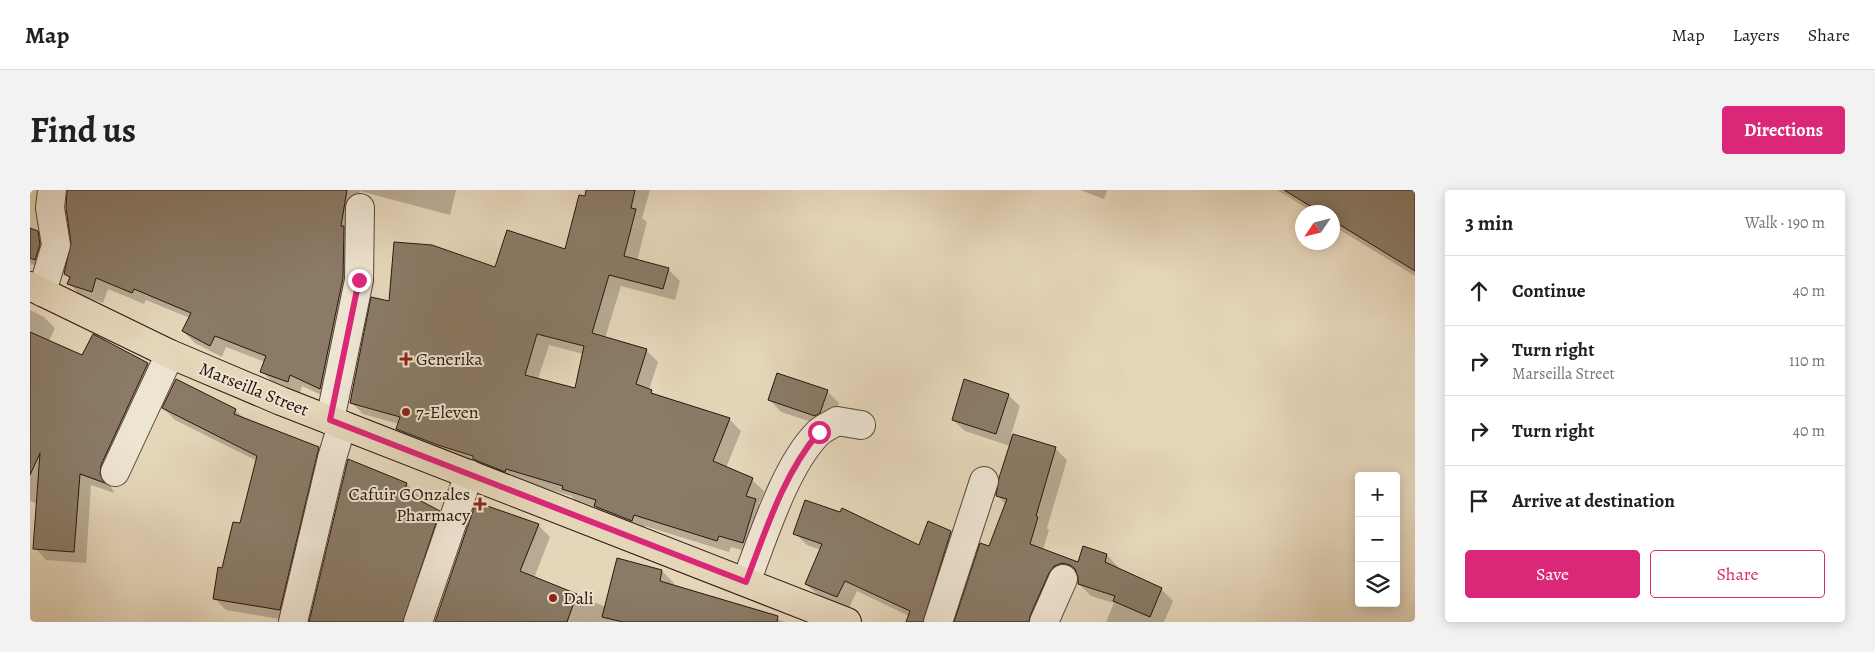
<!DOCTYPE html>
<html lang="en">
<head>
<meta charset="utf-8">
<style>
	:root { --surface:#fff; --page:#f2f2f2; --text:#202124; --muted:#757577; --line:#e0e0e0; --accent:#db2777 }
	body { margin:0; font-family:Alegreya,serif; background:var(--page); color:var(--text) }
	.controls { position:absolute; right:15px; bottom:15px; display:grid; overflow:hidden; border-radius:5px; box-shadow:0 2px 12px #0003 }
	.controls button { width:45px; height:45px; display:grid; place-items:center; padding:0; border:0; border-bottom:1px solid var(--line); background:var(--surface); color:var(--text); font:25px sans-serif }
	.compass { position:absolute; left:1265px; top:15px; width:45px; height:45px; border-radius:50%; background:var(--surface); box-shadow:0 2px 12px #0003; rotate:235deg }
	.stop { position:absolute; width:15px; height:15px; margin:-11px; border:4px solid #db2777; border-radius:50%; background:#fff }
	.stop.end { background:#db2777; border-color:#fff; box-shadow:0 1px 5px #0008 }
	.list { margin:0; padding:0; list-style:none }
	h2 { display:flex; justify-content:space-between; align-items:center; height:65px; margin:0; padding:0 20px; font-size:21px }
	h2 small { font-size:16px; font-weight:400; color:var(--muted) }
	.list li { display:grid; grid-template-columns:32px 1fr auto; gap:15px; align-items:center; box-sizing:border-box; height:70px; padding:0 20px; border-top:1px solid var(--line) }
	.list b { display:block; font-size:19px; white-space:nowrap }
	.list p { margin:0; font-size:16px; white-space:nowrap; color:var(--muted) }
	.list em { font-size:16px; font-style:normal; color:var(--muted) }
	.actions { display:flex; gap:10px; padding:15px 20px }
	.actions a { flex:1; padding:11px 0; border:1px solid var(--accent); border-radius:5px; text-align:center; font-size:18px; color:var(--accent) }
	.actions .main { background:var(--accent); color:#fff }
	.icon { flex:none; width:28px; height:28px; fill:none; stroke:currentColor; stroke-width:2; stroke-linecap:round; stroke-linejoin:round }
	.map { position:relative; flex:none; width:1385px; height:432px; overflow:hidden; border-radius:5px }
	header { display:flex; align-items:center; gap:30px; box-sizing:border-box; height:70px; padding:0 25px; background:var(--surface); border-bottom:1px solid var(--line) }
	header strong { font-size:24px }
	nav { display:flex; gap:28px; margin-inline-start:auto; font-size:18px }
	.intro { display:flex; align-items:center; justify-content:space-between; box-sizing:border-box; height:120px; padding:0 30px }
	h1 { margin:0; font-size:35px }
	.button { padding:12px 22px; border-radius:5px; background:var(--accent); color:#fff; font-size:18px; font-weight:700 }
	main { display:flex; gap:30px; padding:0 30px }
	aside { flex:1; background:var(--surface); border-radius:5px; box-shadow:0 2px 12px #0003 }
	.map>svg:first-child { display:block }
</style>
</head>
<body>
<header>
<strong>Map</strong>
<nav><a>Map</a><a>Layers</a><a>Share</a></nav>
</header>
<div class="intro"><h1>Find us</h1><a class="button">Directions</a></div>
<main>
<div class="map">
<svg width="1385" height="432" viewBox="0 0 1385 432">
	<rect width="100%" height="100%" fill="#e5d6ba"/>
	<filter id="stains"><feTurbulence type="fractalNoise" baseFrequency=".004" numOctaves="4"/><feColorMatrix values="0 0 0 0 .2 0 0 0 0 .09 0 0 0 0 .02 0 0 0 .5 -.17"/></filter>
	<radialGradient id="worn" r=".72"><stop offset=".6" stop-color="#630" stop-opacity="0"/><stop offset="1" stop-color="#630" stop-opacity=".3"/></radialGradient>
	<path fill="#0003" fill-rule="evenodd" d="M38 0H426L420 25 330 1 322 46 302 210 272 196 270 203 243 193 232 181 235 172 196 157 192 167 165 153 153 141 160 128 116 110 114 114 78 99 73 113 50 105 39 93 40 89 35 83 43 53Z
		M558 0H620L612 28 617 32 607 71 638 79 650 91 645 110 591 96 575 148 617 161 628 172 619 200 627 206 699 229 711 241 696 278 722 290 734 301 729 314 737 322 725 364 701 357 699 362 615 336 613 342 577 328 566 317 545 310 541 306 488 290 379 250 367 239 369 234 333 224 321 212 360 112 466 78 536 61ZM519 155 553 164 546 199 508 189Z
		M1050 0H1077L1074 9Z
		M1247 0H1385V86L1302 35V22H1283Z
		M0 39 7 43 19 54 17 81 0 73Z
		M0 120 14 127 25 138 19 151 52 167 63 145 118 174 129 186 82 287 81 296 84 303 61 295 56 373 16 370 5 358 8 314 0 311Z
		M797 201 809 213 802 234 797 237 751 222 740 210Z
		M978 205 990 216 981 245 1025 258 1037 270 1017 338 1019 340 1013 360 1049 373 1054 358 1077 365 1088 377V379L1131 399 1143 411 1134 432H1076L1084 413 1061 406 1049 394V385H1043L1013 432H926L960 358 976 315 967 305 980 256 935 241 923 230Z
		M133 218 205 220 215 229 288 258 300 270 261 431 196 420 184 408 192 379 211 335 227 271 145 230Z
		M319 271 377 294 389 306 387 310 409 322 421 334 387 432H280Z
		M508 335 520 347 504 388 576 417 632 381 644 393 643 396 735 424 755 432H406Z
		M921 342 932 353 907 432H877L879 426 827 401 819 418 788 405 776 394 791 360 777 355 765 343 890 356Z"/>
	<path fill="#8a7a66" stroke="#27170b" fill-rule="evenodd" d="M37 0H317L311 36H314L313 88 290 199 260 185 258 192 230 182 236 166 185 146 180 156 152 141 161 123 104 99 102 103 66 88 62 102 37 94 40 87 34 84 41 53 36 18Z
		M556 0H605L601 18 606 19 594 66 639 78 633 99 579 85 562 143 617 159 606 194 622 200 621 203 700 228 683 271 723 288 716 306 726 309 713 353 689 346 687 351 604 325 602 331 564 316 566 310 532 299 533 296 476 279 475 282 443 269V266L408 255 366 239 370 227 320 213 341 107 359 111 364 52 402 55 465 77 477 40 535 59 549 5 555 6ZM507 144 554 156 545 198 495 185Z
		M1254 0H1385V81L1302 30V22H1290Z
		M0 38 8 41 10 54 5 70 0 68Z
		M0 142 52 165 63 144 118 173 71 275 70 284 75 293 50 284 44 362 3 359 10 263 0 285Z
		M747 183 798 200 790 223 785 226 738 210Z
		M146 189 206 219 204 224 289 257 250 420 183 409 188 377 192 378 203 332 210 333 227 266 132 218Z
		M934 189 979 204 966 244 922 230Z
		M983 244 1026 257 1006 326 1008 327 1000 354 1048 372 1053 356 1077 364 1075 372 1132 398 1120 427 1083 411 1085 406 1048 394V387L1045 379 1040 375 1032 373 1024 376 1019 383 1000 426 999 432H924L950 353 959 356 977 309 966 306 969 288Z
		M318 269 377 293 374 302 410 321 373 432H279Z
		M775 310 810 322 812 318 889 355 898 331 921 341 893 432H876L880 421 815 391 807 407 775 394 792 354 763 344Z
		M446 312 509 334 490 381 547 404 537 432H405Z
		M587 368 632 380 630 391 748 426 747 432H593L572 427Z"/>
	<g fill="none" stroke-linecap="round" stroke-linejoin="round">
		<defs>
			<path id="minor" d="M12 102 26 55 20 18 22 0
				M300 230 329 90 330 18
				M85 282 140 164
				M716 392C733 348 755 276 788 243 793 238 801 235 807 231L831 235
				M263 432 302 268 312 235
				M388 432 439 284
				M908 432 954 291
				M1014 432 1033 389"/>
			<path id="major" d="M0 96 140 164 251 211 817 432"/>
		</defs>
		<use href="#minor" stroke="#564737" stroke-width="30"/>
		<use href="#major" stroke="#27170b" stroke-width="30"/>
		<use href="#minor" stroke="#eee4d2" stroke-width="28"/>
		<use href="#major" stroke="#e5d6ba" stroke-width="28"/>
	</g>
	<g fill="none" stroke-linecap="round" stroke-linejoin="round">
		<path stroke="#db2777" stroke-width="6" d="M329 90 300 230 716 392C736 340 753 285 789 242"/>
	</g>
	<g fill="#8f2418" stroke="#eee4d2" stroke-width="2">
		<path d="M373.5 161.5h5v5h5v5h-5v5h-5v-5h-5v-5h5z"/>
		<circle cx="376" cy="222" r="5"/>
		<path d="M447.5 306.5h5v5h5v5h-5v5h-5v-5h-5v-5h5z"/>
		<circle cx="523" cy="408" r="5"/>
	</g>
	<g text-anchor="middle" stroke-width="4" stroke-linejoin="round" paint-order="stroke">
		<g font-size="18" fill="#27170b" stroke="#eee4d2" text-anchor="start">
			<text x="386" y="175">Generika</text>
			<text x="386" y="228">7-Eleven</text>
			<text x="440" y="310" text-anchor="end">Cafuir GOnzales<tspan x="440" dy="21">Pharmacy</tspan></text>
			<text x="533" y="414">Dali</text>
		</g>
		<g font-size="18" fill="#27170b" stroke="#eee4d2">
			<text transform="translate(224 199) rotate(22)" y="6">Marseilla Street</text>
		</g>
	</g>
	<rect width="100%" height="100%" filter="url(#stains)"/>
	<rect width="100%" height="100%" fill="url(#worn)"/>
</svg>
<div class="controls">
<button>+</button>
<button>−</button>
<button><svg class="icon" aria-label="layers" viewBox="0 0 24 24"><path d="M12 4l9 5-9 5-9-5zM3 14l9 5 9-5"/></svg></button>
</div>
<svg class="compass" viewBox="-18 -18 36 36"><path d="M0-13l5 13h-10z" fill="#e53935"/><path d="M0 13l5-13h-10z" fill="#757577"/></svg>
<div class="stop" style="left:789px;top:242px"></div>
<div class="stop end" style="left:329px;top:90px"></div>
</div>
<aside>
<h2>3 min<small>Walk · 190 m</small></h2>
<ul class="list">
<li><svg class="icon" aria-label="ahead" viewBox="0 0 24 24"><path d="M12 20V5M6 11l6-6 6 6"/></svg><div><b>Continue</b></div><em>40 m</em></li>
<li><svg class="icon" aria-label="right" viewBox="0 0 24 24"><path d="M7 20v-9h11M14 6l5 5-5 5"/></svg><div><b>Turn right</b><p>Marseilla Street</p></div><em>110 m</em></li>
<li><svg class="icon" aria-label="right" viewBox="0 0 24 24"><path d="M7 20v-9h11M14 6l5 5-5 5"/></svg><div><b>Turn right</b></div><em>40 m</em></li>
<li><svg class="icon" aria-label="arrive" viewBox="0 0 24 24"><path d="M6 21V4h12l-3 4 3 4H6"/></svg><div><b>Arrive at destination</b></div></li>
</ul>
<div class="actions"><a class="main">Save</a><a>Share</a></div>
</aside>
</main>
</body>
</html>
